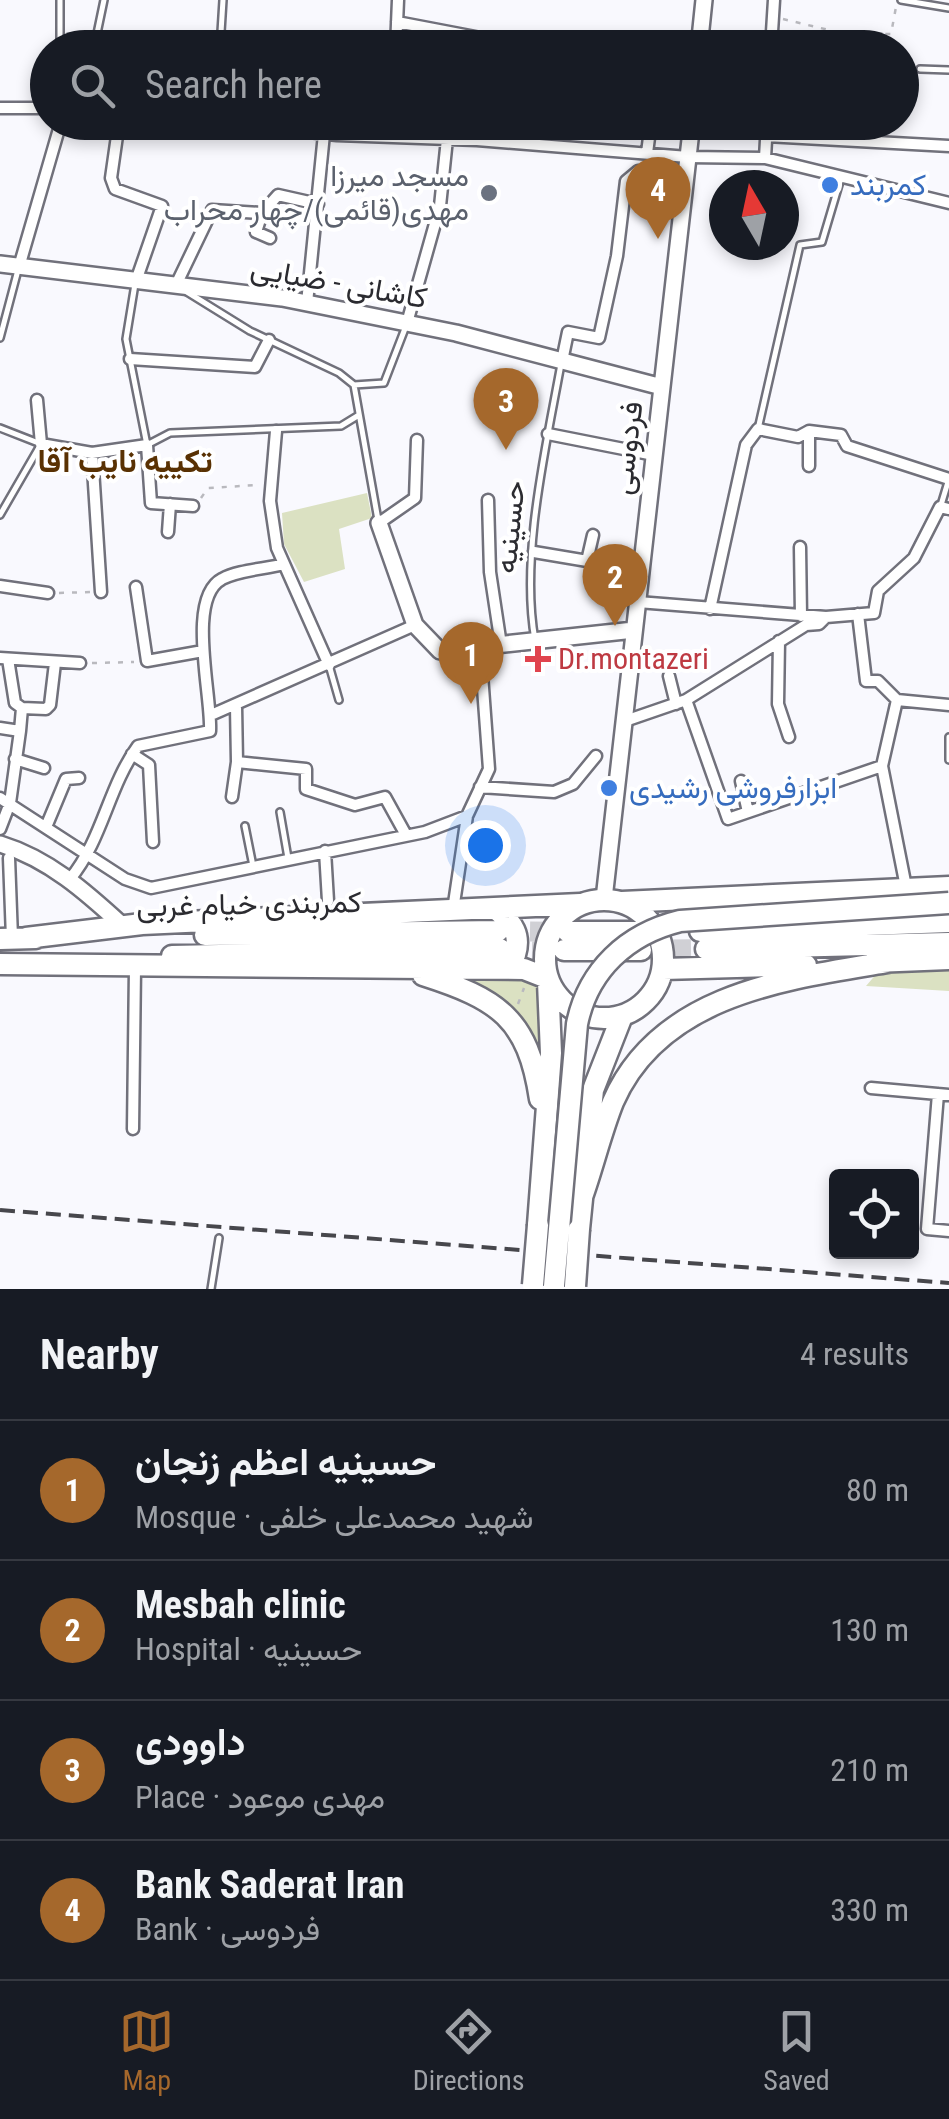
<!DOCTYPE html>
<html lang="en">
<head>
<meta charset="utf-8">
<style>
	:root { --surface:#171b24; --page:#20242c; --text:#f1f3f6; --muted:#9ea1a6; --line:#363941; --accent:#a5682c }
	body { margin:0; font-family:"Roboto Condensed",Vazirmatn,sans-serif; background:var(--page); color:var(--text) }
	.controls { position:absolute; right:30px; bottom:30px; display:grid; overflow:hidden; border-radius:10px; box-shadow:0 5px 15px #0003 }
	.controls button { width:90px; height:90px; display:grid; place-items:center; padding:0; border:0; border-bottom:2px solid var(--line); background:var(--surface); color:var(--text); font:50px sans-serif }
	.compass { position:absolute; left:709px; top:170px; width:90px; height:90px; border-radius:50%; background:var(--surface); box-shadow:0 5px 15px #0003; rotate:351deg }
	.you { position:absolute; left:485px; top:845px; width:35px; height:35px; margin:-25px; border:8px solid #fff; border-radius:50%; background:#1a73e8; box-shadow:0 0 0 15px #1a73e833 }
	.badge { display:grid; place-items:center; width:65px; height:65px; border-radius:50%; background:var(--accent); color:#fff; font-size:32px; font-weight:700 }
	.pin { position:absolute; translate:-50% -82px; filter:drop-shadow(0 2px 5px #0008) }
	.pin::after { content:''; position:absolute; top:52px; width:35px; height:30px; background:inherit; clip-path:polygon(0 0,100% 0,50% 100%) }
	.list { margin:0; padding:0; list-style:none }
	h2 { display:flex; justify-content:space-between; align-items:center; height:130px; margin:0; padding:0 40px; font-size:42px }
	h2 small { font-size:32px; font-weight:400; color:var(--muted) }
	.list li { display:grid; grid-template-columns:65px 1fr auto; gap:30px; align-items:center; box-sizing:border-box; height:140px; padding:0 40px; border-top:2px solid var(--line) }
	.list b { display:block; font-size:38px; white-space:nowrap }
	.list p { margin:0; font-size:32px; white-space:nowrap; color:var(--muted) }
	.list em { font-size:32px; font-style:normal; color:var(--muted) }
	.icon { flex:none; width:55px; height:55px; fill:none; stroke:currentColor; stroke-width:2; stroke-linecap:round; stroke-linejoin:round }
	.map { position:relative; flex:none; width:949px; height:1289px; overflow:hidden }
	.search { position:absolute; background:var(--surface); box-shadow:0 5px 15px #0003; left:30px; right:30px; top:30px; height:110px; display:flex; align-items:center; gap:25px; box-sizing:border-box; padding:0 35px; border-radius:55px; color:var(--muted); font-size:38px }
	.sheet { height:690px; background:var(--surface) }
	nav { display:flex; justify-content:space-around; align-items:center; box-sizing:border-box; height:140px; border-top:2px solid var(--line); background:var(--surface); font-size:28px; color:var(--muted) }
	nav a { display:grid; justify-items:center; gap:5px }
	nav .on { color:var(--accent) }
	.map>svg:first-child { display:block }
</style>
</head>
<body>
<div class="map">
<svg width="949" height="1289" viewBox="0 0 949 1289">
	<rect width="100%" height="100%" fill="#f9f9fe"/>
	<path fill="#dbe1c2" d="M367 493 372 518 339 529 345 569 304 582 284 544 282 513Z
		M949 965V991L866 986 878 972Z
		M440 975 521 976 542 984 544 1069 537 1049Z"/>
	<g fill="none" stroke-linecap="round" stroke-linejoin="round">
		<path stroke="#d0d0d5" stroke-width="20" stroke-dasharray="20 10" stroke-linecap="butt" d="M500 931 568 932
			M502 949 564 950
			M641 950 706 949"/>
		<defs>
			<path id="lane" d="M60 0V48
				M901 0 949 8
				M94 48 104 0
				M220 48 223 0
				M662 48H664
				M920 69 949 70
				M135 284 126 339 147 445 170 433 341 426 359 415
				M187 292 250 331 339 373 354 385
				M0 338 18 270
				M0 428 41 444 0 515
				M758 429 800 245 822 242 841 178
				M941 505 948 482
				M378 520 354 385 384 383 406 326
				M535 640C520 557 546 447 561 364
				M329 665 339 700
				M949 737V760
				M280 812 288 858
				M245 826 253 866
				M211 1289 219 1238"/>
			<path id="street" d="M397 22 486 39 485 48
				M396 48 398 0
				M771 48 774 0
				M0 108H48
				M119 122 111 178 115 189 162 206 136 281
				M215 122 337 135 477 140 688 157 765 158 949 203
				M766 136 949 146
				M647 153 651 122
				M765 158 767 122
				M262 213 256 232 270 238
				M19 267 61 122
				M176 285 212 210 262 213 278 195 318 204
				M307 303 324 134
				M407 323 440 206 447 139
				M130 359 255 367 269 340
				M562 361 568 332 599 338 617 256 626 181 638 171
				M37 400 41 444 92 453 147 445 151 503 193 506
				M276 431 270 501 277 548 329 665
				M548 434 654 455
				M92 453 101 592
				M809 466V431
				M488 500 490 572 501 645
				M379 523 415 498 417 440
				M168 532 170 504
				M800 547 801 616
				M534 552 641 570
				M587 561 593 535
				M0 586 48 593
				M136 587 147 661 203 651
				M638 602 826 617 874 613 878 591 914 558 940 507 949 509
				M710 609 746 445 758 429 798 437 809 431 841 435 847 446 949 479
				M858 614 866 681H878L897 700 882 766 906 887
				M779 641 778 704 789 737
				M0 658 80 663
				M8 659 15 703 22 708 20 731
				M669 676 676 704
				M686 700 728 819 882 766
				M897 700 949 705
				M236 706 237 762 306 769V789L355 805 385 797 406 835
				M22 708 46 709 50 705 55 663
				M211 715 415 625
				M625 721 686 700 806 625 819 624 826 617
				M0 728 20 731 10 803 0 829
				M132 754 149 765 153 842
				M15 759 44 768
				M741 781 748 812
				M480 787 554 792 573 784 596 756
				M232 797 237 762
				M0 798 125 879 151 888 425 832 467 816
				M46 827 66 779 79 778
				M325 851 328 901
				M9 858 12 938
				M70 879C103 839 108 787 138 746L210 731C212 695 186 598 222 579 238 570 265 569 284 564
				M453 910 467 816 489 769 480 647
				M871 1088 949 1095
				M938 1094 927 1229 949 1231
				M133 1129 135 968"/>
			<path id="secondary" d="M699 48 704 0
				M0 264 282 298 456 333 662 387
				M379 523 415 625 440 651 634 630
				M0 844C49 859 86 892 123 926
				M604 899 692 122"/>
			<path id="highway" d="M545 959a59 59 0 1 1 118 0a59 59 0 1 1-118 0Z
				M622 902 949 887
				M700 931 949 922
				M568 932H640
				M205 935 498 931
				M26 938 142 924 580 904
				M0 939 36 938
				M706 949 949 943
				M564 950H641
				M172 956 500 949
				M874 962 949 959
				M0 964 524 969 547 978
				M496 967 515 955C521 935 513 923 497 910
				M663 969 806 965
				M423 975C498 999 528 1018 540 1099
				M582 1197C593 1166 601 1132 613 1102 660 994 786 979 888 962
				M538 1225 551 1053 548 982
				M579 1229 593 1090 622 1016"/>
		</defs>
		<use href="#lane" stroke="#71717b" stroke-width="10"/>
		<use href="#street" stroke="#71717b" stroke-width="15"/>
		<use href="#secondary" stroke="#71717b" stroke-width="20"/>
		<use href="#highway" stroke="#71717b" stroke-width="25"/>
		<path stroke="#b9b9be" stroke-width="2.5" stroke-dasharray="5 8" stroke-linecap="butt" d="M783 19 841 33 891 34 896 7
			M201 498 208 488 258 485
			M59 593 91 592
			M92 663 134 662
			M518 1004 524 988"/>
		<use href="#lane" stroke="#fff" stroke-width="5"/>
		<use href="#street" stroke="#fff" stroke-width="10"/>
		<use href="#secondary" stroke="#fff" stroke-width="15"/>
		<use href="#highway" stroke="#fff" stroke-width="20"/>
		<path stroke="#47474c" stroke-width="4" stroke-dasharray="15 8" stroke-linecap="butt" d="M0 1210 949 1283"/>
		<defs>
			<path id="highway-bridge" d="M533 1285 538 1225
				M554 1286 577 1024C588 970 627 934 680 921L949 903
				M575 1286 579 1229"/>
		</defs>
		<use href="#highway-bridge" stroke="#71717b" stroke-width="25" stroke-linecap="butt"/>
		<use href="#highway-bridge" stroke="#fff" stroke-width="20"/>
	</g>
	<g fill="#3f7fe0" stroke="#fff" stroke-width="4">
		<circle cx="830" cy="185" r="10"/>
		<circle cx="609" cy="788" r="10"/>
	</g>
	<circle fill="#6b7280" stroke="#fff" stroke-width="4" cx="489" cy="193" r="10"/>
	<path fill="#e0444e" stroke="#fff" stroke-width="4" d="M533 644h10v10h10v10h-10v10h-10v-10h-10v-10h10z"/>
	<g text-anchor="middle" stroke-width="8" stroke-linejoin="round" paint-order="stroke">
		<g font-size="30" fill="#5b616d" stroke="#fff" text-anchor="end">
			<text x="469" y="186">مسجد میرزا<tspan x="469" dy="34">مهدی(قائمی)/چهار محراب</tspan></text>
		</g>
		<g font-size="30" fill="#366cbe" stroke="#fff" text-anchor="start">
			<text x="850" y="195">کمربند</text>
			<text x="629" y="798">ابزارفروشی رشیدی</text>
		</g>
		<g font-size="30" fill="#2b2b30" stroke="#fff">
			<text transform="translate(339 283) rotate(10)" y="10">کاشانی - ضیایی</text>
			<text transform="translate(627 448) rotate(-83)" y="10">فردوسی</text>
			<text transform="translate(510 527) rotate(-84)" y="10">حسینیه</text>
			<text transform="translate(249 904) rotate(-1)" y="10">کمربندی خیام غربی</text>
		</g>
		<g font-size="30" fill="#be3a42" stroke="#fff" text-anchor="start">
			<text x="558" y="669">Dr.montazeri</text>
		</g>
		<g font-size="32" font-weight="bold" fill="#593103" stroke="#fff">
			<text x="125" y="472">تکییه نایب آقا</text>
		</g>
	</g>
</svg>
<div class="controls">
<button><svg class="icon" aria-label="locate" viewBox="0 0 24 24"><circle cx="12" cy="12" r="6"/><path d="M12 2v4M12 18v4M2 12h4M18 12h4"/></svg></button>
</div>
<svg class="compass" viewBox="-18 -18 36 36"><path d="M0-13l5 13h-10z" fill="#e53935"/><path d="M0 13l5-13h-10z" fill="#9ea1a6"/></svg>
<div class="you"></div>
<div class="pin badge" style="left:471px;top:704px">1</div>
<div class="pin badge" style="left:615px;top:626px">2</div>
<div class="pin badge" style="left:506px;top:450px">3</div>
<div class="pin badge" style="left:658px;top:239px">4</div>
<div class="search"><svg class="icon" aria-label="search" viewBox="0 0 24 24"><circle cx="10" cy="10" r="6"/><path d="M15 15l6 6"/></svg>Search here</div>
</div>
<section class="sheet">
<h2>Nearby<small>4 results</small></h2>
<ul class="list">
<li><span class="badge">1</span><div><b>حسینیه اعظم زنجان</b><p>Mosque · شهید محمدعلی خلفی</p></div><em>80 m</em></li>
<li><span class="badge">2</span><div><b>Mesbah clinic</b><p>Hospital · حسینیه</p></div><em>130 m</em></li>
<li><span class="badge">3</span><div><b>داوودی</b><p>Place · مهدی موعود</p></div><em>210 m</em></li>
<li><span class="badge">4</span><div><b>Bank Saderat Iran</b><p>Bank · فردوسی</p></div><em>330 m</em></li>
</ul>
</section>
<nav>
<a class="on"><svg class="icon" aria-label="map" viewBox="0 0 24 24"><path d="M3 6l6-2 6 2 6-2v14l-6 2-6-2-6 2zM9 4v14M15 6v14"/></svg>Map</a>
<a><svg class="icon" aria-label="directions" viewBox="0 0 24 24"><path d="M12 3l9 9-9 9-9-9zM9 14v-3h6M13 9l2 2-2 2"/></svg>Directions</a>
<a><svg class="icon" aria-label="saved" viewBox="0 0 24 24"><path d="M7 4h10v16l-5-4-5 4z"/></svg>Saved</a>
</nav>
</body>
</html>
